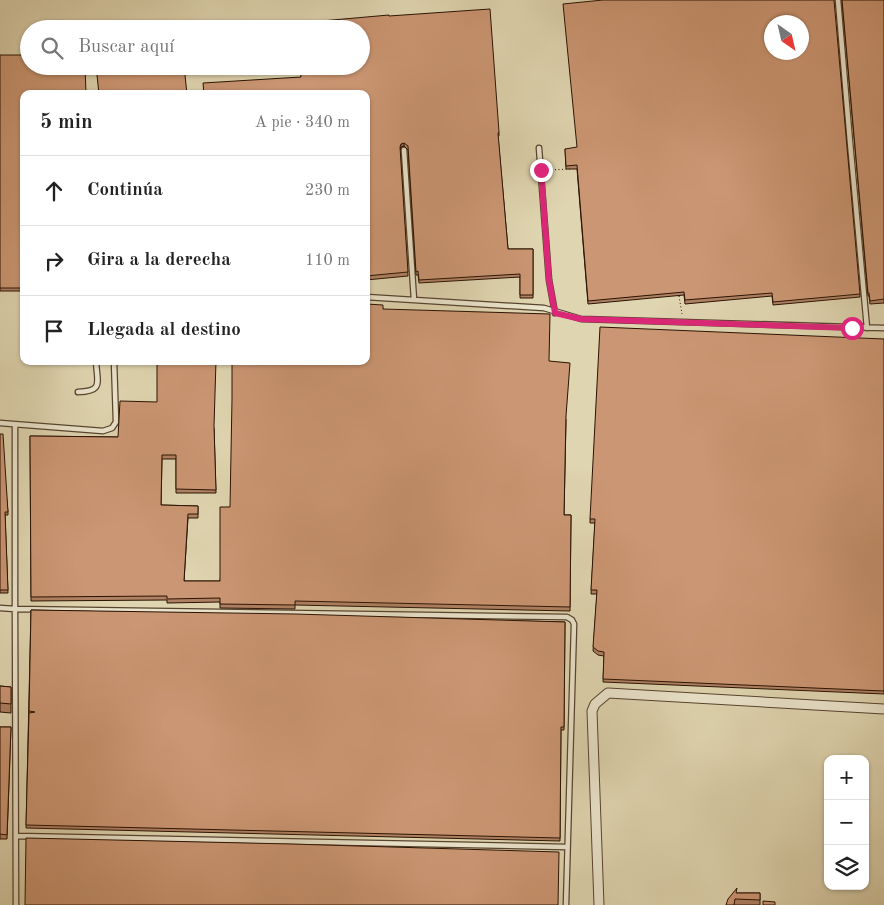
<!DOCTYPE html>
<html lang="es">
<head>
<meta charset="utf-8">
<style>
	:root { --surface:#fff; --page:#f6f6f6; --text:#222; --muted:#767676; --line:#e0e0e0 }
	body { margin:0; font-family:"Old Standard TT",serif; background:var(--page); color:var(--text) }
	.controls { position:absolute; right:15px; bottom:15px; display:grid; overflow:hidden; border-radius:10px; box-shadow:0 1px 4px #0004 }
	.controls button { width:45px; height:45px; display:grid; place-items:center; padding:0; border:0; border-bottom:1px solid var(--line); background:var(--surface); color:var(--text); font:25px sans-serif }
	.compass { position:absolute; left:764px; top:15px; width:45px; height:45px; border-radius:50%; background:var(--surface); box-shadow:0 1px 4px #0004; rotate:146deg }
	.stop { position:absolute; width:15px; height:15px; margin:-11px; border:4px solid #db2777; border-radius:50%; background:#fff }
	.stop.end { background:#db2777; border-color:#fff; box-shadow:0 1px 5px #0008 }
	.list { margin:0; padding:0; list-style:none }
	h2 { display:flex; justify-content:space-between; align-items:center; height:65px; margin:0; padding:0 20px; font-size:21px }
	h2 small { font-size:16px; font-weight:400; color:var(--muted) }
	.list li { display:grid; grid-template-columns:32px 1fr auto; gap:15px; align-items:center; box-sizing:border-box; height:70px; padding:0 20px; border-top:1px solid var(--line) }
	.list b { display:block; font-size:19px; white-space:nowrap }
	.list em { font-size:16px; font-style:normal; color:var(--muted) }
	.icon { flex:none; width:28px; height:28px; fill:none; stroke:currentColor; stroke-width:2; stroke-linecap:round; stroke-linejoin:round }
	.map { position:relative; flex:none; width:884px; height:905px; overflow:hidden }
	.search { position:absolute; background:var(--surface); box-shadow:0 1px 4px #0004; left:20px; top:20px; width:350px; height:55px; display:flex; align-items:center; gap:12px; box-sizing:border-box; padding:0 18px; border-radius:28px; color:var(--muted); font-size:19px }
	.panel { position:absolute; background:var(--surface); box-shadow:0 1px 4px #0004; left:20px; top:90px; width:350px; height:275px; border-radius:10px }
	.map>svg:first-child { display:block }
</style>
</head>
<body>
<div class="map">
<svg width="884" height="905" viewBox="0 0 884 905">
	<rect width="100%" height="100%" fill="#dfd5b0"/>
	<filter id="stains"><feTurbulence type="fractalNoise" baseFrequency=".004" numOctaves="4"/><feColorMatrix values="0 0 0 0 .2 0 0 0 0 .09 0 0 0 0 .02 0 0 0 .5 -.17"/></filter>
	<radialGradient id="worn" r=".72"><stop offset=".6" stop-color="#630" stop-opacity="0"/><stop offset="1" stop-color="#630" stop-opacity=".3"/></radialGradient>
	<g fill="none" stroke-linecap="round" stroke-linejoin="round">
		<defs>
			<path id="service" d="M838 0 850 142 867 328
				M539 148 549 280 555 313
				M404 150 414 300
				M366 297 544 308 581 319 884 328
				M78 392C104 391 97 383 96 361
				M0 423 103 431 112 428 116 422 114 361
				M15 425V609L567 617 572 620 574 624 566 905
				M0 608 15 609 16 905
				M17 836 567 847"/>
			<path id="minor" d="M599 905 592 711 595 704 608 693 884 709"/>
		</defs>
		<use href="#service" stroke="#57432e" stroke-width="7"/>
		<use href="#minor" stroke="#57432e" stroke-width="11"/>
		<path stroke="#2a1203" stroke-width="1" stroke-dasharray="1 2.5" stroke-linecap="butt" d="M548 170 571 169
			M679 296 682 314"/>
		<use href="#service" stroke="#eae4cc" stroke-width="4.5"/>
		<use href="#minor" stroke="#eae4cc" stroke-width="9"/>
	</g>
	<path fill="#af8163" stroke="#2a1203" d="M842 0H884V303L870 304 869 296H868Z
		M389 16 499 132V136H498L508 249H533V298H520V277L419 283 418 275H416L408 150 404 146 401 147 400 150 408 276 366 280V94Z
		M0 55 24 94V291H0Z
		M565 149 860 294V297L773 305 772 296 685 304 684 295 588 304 577 169H566Z
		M383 309 549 361 566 420 564 515H571L570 611 295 605V609L220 608V602L167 603V600L31 601 30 436 118 437 214 428 216 493H176V459H162L161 505 198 506V518H188L184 581H220L230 507Z
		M884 339V694L603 682 604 656 598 655 593 651 597 594H591L595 523H590V519Z
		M0 434 8 512V515H5L8 593H0Z
		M31 610 565 622 564 730H561L560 841 26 828Z
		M0 686 11 687V713L0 712Z
		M0 727H11L7 839H0Z
		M737 893H760V905H726Z"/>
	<path fill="#8e6950" stroke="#2a1203" d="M404 143V146L401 147 400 150V147L401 144Z"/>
	<path fill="#cb9673" stroke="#2a1203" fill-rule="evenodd" d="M603 0H834L860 294 773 302 772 293 685 300 684 292 588 301 577 165 566 166 565 149 577 147 563 4ZM772 22H802V52H772Z
		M842 0H884V299L870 301 869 293H868Z
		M490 9 499 132 498 133 508 249H533V295H520V274L419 280 418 271 416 272 408 146 404 143 401 144 400 147 408 272 366 276V94H204L203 83 301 77 300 66H361V29H231L389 15V16Z
		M0 55H29V66H85L86 94H24V288H0Z
		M96 66H184L187 94H99Z
		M366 304 383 305V309L550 314 549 361 570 363 566 416 564 515H571L570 607 295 601V605L220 604V598L167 599V596L31 597 30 436 118 437 120 401 157 402V361H216L214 426 216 490 176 489V455H162L161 505 198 506V514H188L184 581H220V507H230L232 399V361H366Z
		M600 327 884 339V691L603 679 604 652 598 651 593 647 597 590H591L595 519H590Z
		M0 434H3L8 512H5L8 590H0Z
		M31 610 295 614 565 622 564 727H561L560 838 26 825 29 713 35 712 29 711Z
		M0 686 11 687V704L0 703Z
		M0 727H11L7 835 0 834Z
		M26 838 291 844 559 852 558 905H25Z
		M737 888 736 893H760V900L735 899 734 905H726L728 899Z
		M763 901 775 902V905H763Z"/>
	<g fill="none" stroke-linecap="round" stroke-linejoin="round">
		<path stroke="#db2777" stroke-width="6" d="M541 170 549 280 555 313 581 319 852 328"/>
	</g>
	<rect width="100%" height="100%" filter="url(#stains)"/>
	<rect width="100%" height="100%" fill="url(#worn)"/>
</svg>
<div class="controls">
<button>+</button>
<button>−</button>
<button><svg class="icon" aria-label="layers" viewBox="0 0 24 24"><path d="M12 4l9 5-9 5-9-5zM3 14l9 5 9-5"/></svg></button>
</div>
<svg class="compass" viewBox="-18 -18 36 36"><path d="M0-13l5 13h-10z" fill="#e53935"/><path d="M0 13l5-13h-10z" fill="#767676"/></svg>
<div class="stop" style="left:852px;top:328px"></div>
<div class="stop end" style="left:541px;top:170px"></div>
<div class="search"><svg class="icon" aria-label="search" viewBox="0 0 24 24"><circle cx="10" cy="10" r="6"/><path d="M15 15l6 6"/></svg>Buscar aquí</div>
<section class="panel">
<h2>5 min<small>A pie · 340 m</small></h2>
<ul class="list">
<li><svg class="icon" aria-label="ahead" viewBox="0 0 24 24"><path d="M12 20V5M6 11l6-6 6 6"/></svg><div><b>Continúa</b></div><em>230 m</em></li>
<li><svg class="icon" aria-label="right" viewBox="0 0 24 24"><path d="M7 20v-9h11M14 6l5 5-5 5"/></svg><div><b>Gira a la derecha</b></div><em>110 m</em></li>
<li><svg class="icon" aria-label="arrive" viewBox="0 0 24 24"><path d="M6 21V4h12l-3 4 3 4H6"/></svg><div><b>Llegada al destino</b></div></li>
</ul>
</section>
</div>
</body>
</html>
